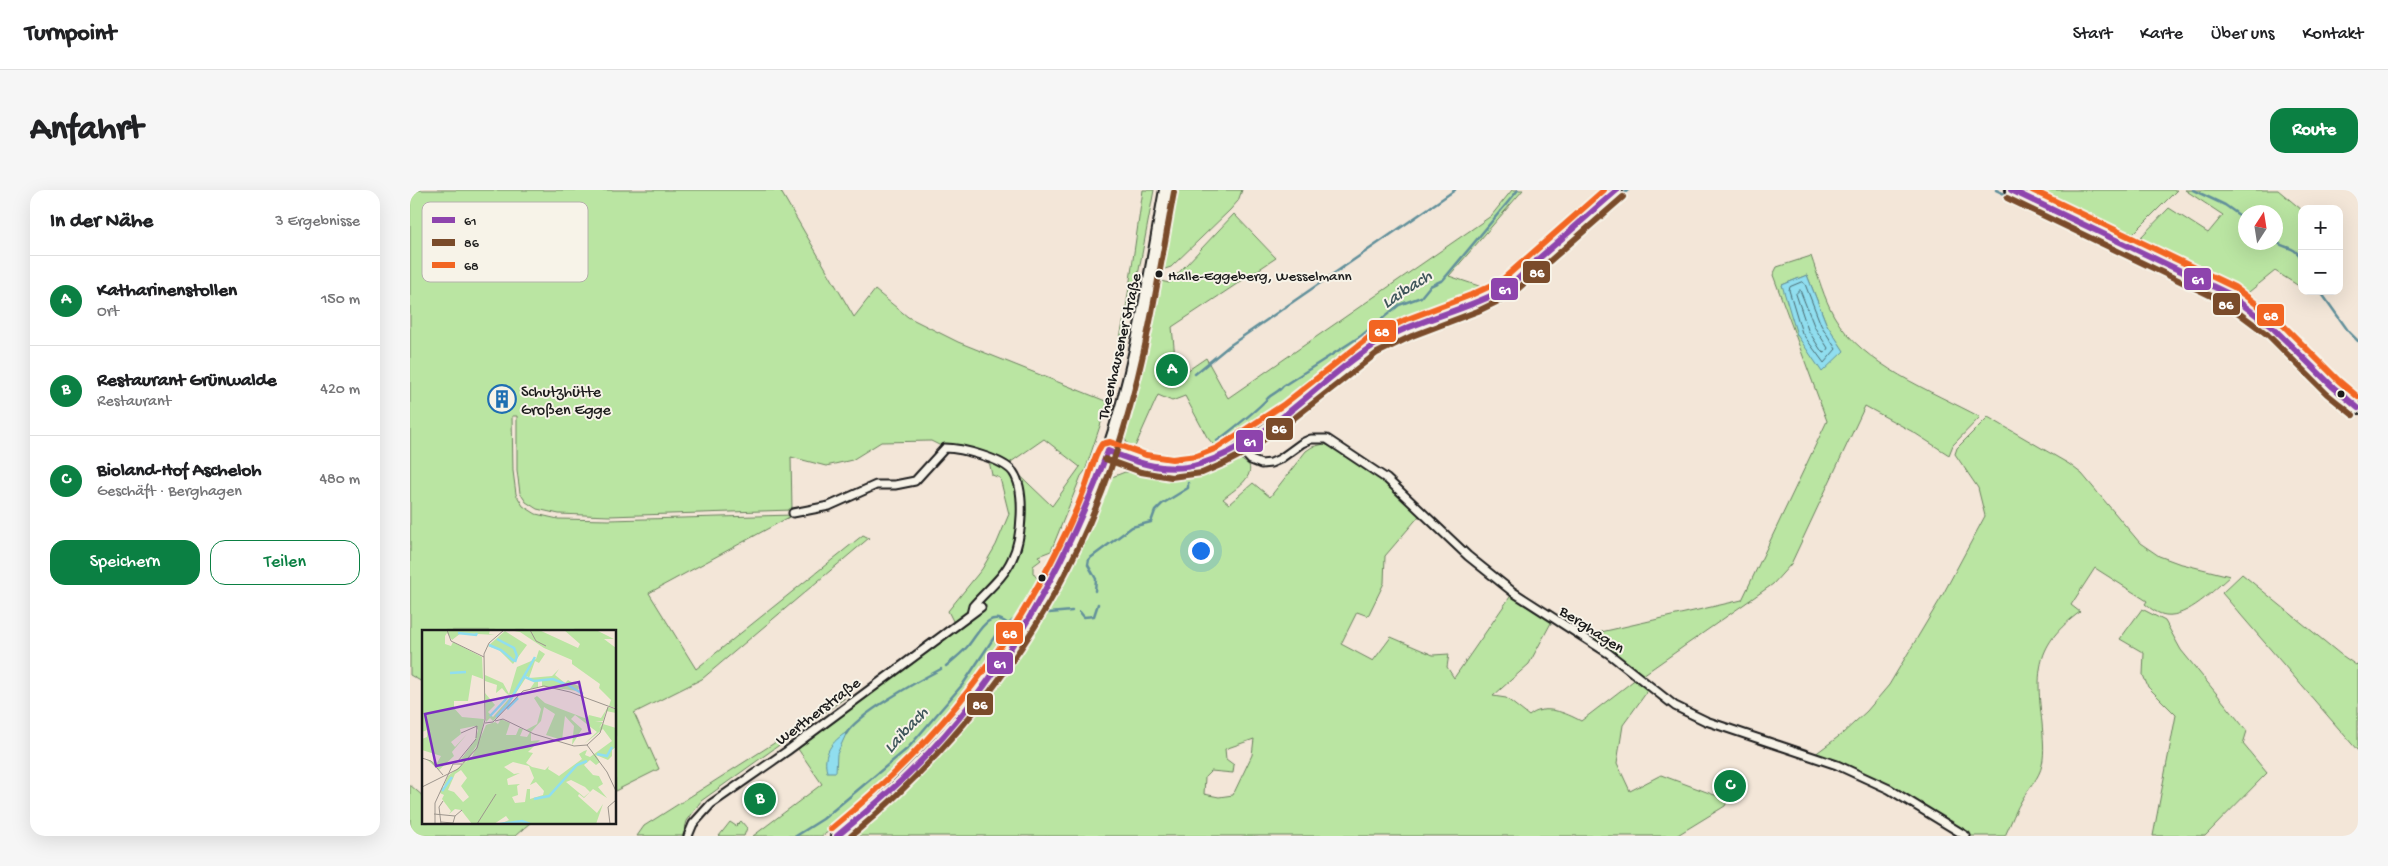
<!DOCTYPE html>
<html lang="de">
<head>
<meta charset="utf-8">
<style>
	:root { --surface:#fff; --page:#f6f6f6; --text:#202124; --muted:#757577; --line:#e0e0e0; --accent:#0b8043 }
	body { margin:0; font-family:"Gochi Hand",sans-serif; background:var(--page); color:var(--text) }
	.controls { position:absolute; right:15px; top:15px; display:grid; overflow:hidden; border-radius:10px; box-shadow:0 5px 20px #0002 }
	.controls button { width:45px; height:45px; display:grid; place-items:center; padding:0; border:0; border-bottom:1px solid var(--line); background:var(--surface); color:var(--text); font:25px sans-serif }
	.compass { position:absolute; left:1828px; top:15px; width:45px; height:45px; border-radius:50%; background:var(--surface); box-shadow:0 5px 20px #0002; rotate:12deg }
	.you { position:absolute; left:790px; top:360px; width:18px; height:18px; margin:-12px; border:4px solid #fff; border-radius:50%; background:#1a73e8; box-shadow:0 0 0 8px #1a73e833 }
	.badge { display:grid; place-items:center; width:32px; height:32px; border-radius:50%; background:var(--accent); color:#fff; font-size:16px; font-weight:700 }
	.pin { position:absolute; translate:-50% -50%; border:2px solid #fff; box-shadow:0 1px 5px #0006 }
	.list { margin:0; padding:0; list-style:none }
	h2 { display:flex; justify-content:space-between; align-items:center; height:65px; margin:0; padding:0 20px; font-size:21px }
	h2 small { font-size:16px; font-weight:400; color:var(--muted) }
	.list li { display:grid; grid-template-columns:32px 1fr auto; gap:15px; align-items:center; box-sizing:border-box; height:90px; padding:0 20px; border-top:1px solid var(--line) }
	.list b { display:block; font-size:19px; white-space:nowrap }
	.list p { margin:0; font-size:16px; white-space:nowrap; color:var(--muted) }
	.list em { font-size:16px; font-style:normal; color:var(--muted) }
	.actions { display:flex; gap:10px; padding:15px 20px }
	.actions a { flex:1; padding:11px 0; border:1px solid var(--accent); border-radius:15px; text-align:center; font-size:18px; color:var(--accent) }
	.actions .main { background:var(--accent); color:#fff }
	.map { position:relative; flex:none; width:1948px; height:646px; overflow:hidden; border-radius:15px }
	header { display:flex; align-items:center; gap:30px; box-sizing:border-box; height:70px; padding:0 25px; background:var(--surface); border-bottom:1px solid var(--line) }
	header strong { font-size:24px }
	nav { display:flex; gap:28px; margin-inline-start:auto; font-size:18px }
	.intro { display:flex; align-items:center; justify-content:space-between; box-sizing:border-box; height:120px; padding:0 30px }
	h1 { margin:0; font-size:35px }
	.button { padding:12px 22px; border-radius:15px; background:var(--accent); color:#fff; font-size:18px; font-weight:700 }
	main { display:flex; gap:30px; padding:0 30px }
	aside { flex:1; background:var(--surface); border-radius:15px; box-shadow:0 5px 20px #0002 }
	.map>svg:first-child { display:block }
</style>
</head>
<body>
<header>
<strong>Turnpoint</strong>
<nav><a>Start</a><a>Karte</a><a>Über uns</a><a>Kontakt</a></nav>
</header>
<div class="intro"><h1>Anfahrt</h1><a class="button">Route</a></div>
<main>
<aside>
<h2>In der Nähe<small>3 Ergebnisse</small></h2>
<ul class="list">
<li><span class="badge">A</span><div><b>Katharinenstollen</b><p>Ort</p></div><em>150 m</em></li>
<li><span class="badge">B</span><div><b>Restaurant Grünwalde</b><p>Restaurant</p></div><em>420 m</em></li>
<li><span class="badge">C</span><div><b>Bioland-Hof Ascheloh</b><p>Geschäft · Berghagen</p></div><em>480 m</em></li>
</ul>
<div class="actions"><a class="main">Speichern</a><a>Teilen</a></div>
</aside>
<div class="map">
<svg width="1948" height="646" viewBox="0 0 1948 646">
	<rect width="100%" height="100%" fill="#f3e6d8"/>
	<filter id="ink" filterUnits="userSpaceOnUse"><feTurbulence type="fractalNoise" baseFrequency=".02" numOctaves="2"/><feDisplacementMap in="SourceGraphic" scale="10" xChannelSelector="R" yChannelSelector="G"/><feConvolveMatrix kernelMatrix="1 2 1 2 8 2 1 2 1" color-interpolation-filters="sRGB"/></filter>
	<g filter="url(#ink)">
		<path fill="#bae5a2" stroke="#6b805f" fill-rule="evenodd" d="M0 0H370L444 127 465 100 498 127 548 152 698 212 675 281 671 286 641 361 628 366 631 370 623 376V383L630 392C588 479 517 563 441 622 432 629 421 642 411 646 402 646 356 646 343 646L412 594 388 559 547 439 538 421 572 379 586 355 599 324 590 288 582 285 579 271 541 256H531L521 251 471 252 442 270 416 276 381 267 382 320 199 326 149 324 127 319 116 312 110 303 107 280V226H102L103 281 106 304 113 316 126 324 148 329 199 330 383 325 239 403 286 479 453 345 459 348 292 489 224 523 249 579 205 601V441H14V493L0 485ZM634 249 670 277 642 316 598 274Z
			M733 0H744L729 80 700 199 716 118Z
			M764 0H832L828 11 820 20 761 77 752 80 750 76Z
			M1102 0H1113L1039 86 1078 99 1018 120 962 149 864 223 808 260 797 247 775 206 762 211 748 205 724 259C715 253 714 248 714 238L732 168 747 93 751 91 759 93 824 24 866 68 762 137 766 177 774 183 796 168 818 208 1081 26Z
			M1615 0H1767L1719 48Z
			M1775 0H1868L1892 20V98L1865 81 1834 106 1811 92 1730 53V48L1759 18 1798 43 1813 25ZM1836 22H1866V52H1836Z
			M1401 66C1408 86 1414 108 1424 126 1452 175 1522 201 1570 227L1543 255 1539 265 1503 242 1455 216 1381 374 1363 394 1233 485 1178 445 1332 410 1417 231 1363 85 1367 77ZM1397 85 1416 133 1433 161 1372 95Z
			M1578 227 1659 274 1672 284 1730 353 1749 366 1768 373 1820 386C1805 399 1777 428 1756 425 1748 424 1741 419 1735 414L1737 411 1685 378 1661 415 1670 422C1625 455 1626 481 1632 533 1633 546 1635 562 1632 575 1629 588 1620 597 1613 608 1606 619 1601 633 1595 646H1562L1481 596 1404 565 1432 544 1457 521 1479 495 1531 408 1575 326 1568 298 1545 264 1547 258Z
			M914 254C951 269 981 299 1010 325L975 366 974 393 958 426 947 422 931 454 963 471 981 447 1023 465 1039 464 1037 477 1044 488 1102 404 1142 431 1119 474 1083 506 1096 508 1119 526C1134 513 1156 523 1171 531L1227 488 1239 499 1213 535 1207 573 1220 601 1251 585 1318 610 1315 616 1266 646H443C521 588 597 487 644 402 657 379 668 354 680 331 687 316 693 300 702 287L715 282 762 288 787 286 830 269 839 275C844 289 822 301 813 309L819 314 843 293 860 307 896 261 902 257ZM844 549 842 565 823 605 809 607 794 604 795 587 801 581 823 583 824 575 816 569 815 559Z
			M1832 384 1930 464 1946 475 1948 473V561L1812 403Z
			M1732 419 1755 431 1771 460 1837 541 1833 554 1857 583 1795 646H1743L1766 525 1738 497 1733 485 1734 463 1710 449Z
			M435 508 291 611 277 631 273 646H227L234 636Z
			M0 595 14 607V632H121L105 646H0Z
			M331 631 337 638 334 646H309L320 632 326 636Z"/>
		<path fill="#90deef" stroke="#62909b" d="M1397 85 1416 133 1434 161 1412 182 1387 145 1372 95Z
			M437 542 427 564 426 582H417C412 564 422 551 437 542Z"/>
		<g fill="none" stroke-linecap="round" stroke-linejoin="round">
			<path stroke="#4a6a70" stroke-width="1" d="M1392 92 1395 94 1411 135 1426 159 1414 173 1392 143 1379 100 1380 97Z
				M1390 100 1405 138 1418 158 1415 163 1412 162 1398 140 1386 104Z"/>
			<path stroke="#62909b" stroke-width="2.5" d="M1586 0 1714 60
				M1783 0 1815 15 1836 30
				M1866 52C1878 60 1883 55 1892 69
				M1721 63 1827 116 1849 134 1941 222
				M1910 101 1939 142 1948 151
				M785 184 819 156 1045 0
				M807 251C825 237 843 224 858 208 863 203 869 202 873 196L951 146 989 115 1011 107 1020 96 1033 90 1108 0
				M850 253 967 162 1008 141 1080 118 1101 103 1218 0
				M779 266 794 260
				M685 401 686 389 678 375 679 369 722 337 741 332 745 321 752 314 778 298V293
				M670 422 674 427 684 426 688 414
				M639 423 662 421
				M536 476C543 470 551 464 557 457 568 445 578 417 598 434
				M436 544C448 524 508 491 531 479
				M386 646 413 629 498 558 553 494 589 440 594 439 603 430"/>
			<defs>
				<path id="street" d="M828 256 841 270 851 274 861 273 870 269 892 253 901 249H917L977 289 1058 366 1103 402 1198 463 1265 516 1296 531 1427 575 1479 599 1556 646
					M383 323 419 316 466 295H485L505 291 535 258C551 258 593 269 603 282 616 300 612 349 602 369 594 387 576 401 563 416L561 424
					M278 646 283 634 301 614 377 561 571 417"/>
				<path id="secondary" d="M1601 0 1807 97C1823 107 1838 116 1852 128 1886 156 1912 193 1948 218
					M698 261C720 270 747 280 771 278 817 276 897 208 934 178 945 170 955 159 967 153 1008 130 1056 122 1096 98L1207 0
					M427 646C555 547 645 414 697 262 726 178 739 87 755 0"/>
			</defs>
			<use href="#street" stroke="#1c1c1c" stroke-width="11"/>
			<use href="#secondary" stroke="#1c1c1c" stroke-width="14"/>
			<use href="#street" stroke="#f7f3e8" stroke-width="7"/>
			<use href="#secondary" stroke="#f7f3e8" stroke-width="10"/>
			<defs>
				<path id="bus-1" d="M1601 0 1819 104 1864 139 1923 197 1948 218
					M698 261C727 273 758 284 790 274 857 254 904 194 961 157 1001 130 1051 123 1093 100 1106 93 1117 80 1127 70 1154 47 1180 23 1207 0
					M427 646C453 624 480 603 504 578 594 487 653 380 698 261"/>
				<path id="bus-2" d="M1597 8 1814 112 1858 145 1917 204 1943 225
					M695 269 731 282 761 287 792 283 815 273 838 261 883 229 967 163 1002 146 1068 121 1101 105 1213 7
					M441 646C573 535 668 398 716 231 738 156 750 78 764 2"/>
				<path id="bus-3" d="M1622 0 1824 97 1870 132 1929 191 1948 207
					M421 639C516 561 584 481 641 372 653 349 665 325 674 300 680 286 683 267 692 254L700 252 736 265 762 269 787 266 807 258 873 215 958 148 995 130 1061 105 1091 91 1194 0"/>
			</defs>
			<use href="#bus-1" stroke="#f7f3e8" stroke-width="10"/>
			<use href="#bus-2" stroke="#f7f3e8" stroke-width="10"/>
			<use href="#bus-3" stroke="#f7f3e8" stroke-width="10"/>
			<use href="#bus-1" stroke="#8e44ad" stroke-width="6"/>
			<use href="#bus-2" stroke="#7a4b2a" stroke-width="6"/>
			<use href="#bus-3" stroke="#f26522" stroke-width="6"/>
		</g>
	</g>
	<defs>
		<symbol id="building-ring" viewBox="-11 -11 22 22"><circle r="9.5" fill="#f7f3e8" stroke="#1f6fb2" stroke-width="1.5"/><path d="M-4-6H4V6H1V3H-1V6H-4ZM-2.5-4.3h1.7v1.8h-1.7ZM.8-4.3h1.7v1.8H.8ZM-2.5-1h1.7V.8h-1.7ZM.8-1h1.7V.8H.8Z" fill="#1f6fb2"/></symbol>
	</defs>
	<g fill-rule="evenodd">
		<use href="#building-ring" x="76" y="193" width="32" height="32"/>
	</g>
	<g fill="#1c1c1c" stroke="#f7f3e8" stroke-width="2">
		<circle cx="749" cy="84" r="4.5"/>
		<circle cx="1931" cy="204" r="4.5"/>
		<circle cx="632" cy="388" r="4.5"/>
	</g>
	<g text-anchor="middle" stroke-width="4" stroke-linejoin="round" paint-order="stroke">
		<g font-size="15" fill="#1c1c1c" stroke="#f7f3e8" text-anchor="start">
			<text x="758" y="90">Halle-Eggeberg, Wesselmann</text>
		</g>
		<g font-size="16" fill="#1c1c1c" stroke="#f7f3e8">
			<text transform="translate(708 156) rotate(-77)" y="6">Theenhausener Straße</text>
			<text transform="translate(1183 438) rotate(33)" y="6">Berghagen</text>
			<text transform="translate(407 520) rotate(-37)" y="6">Wertherstraße</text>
		</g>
		<g font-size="16" fill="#1c1c1c" stroke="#f7f3e8" text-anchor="start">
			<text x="111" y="206">Schutzhütte<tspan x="111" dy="18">Großen Egge</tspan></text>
		</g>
		<g font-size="18" font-style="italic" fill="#3f565b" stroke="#f7f3e8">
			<text transform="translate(996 98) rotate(-33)" y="6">Laibach</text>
			<text transform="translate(495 539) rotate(-47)" y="6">Laibach</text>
		</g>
	</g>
	<g transform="translate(12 440)">
		<rect width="194" height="194" fill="#f3e6d8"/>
		<path d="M0 0H68L67 4 73 5 39 3 30 10 25 3 23 6V14L29 16 31 12 60 27 61 49 50 45 46 71H32V78L40 87 62 89 58 110 47 128 42 133 37 132 53 110 56 100 53 96 38 99 39 104 29 112 33 117 45 104 30 122 32 126 17 140 4 129 15 133 19 126 0 120V109L5 107V100L0 102ZM86 0H117L156 18 158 14 142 0H174L192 9H182L194 18V78L187 76 189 70 177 58 178 54 150 34V30L122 18 98 2ZM83 1 105 15 91 34 77 20 66 16ZM117 20 123 24 117 33 113 31 107 48 130 46 137 39 133 45 143 53 146 50 158 57 155 61 120 56V51L116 50V57L108 59 114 50 112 51 107 48 105 46 87 74 71 91 68 88 64 92 63 63 73 75 66 82 71 87 92 63 87 65 84 63 80 58 74 63 75 55 63 51V45L81 53 87 64 95 37 114 29ZM115 66 123 73 165 89 167 85 179 88 186 77 194 79V83L184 81 181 91H173L181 92 177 98 181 94 194 98V117L190 120V126L186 130 174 125 178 132 174 135 168 130 162 135 171 145 177 146 181 154 176 157 185 168 171 159 162 168 157 164 156 166 175 183 181 174 174 194H78L87 190 84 186 72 194H50L39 180 33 179 27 184 29 181 20 169 22 165 18 163 20 158 24 157 22 155 26 146 50 127 64 95 73 92 76 94 79 89 88 93 84 105H94L97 98 101 99 98 106 105 107 108 102 104 100 115 94 119 79 112 68ZM122 77 133 84 124 105 140 110 143 86 152 96 150 115 160 99 149 89 153 85 175 102 162 114 181 99 190 111 168 127 163 125 165 120 162 121 157 124 160 129 137 146 126 139 127 136 123 140 110 137 104 133 111 123 106 122 118 110 109 111V102L119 91ZM91 132 107 136 112 148 108 155 114 152 122 161 121 165 108 169V159H105L103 172 93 173 90 167 96 165 95 156 98 154 86 155 85 149 98 143 92 144 82 137ZM39 140 45 148 39 156 47 167 41 172 32 162 26 160 33 144ZM149 150 163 157 168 162 162 167 144 152Z" fill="#bae5a2" fill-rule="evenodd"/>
		<path fill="none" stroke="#90deef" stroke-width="2.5" d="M36 3 54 5 55 3M75 9 92 18 95 26 93 32M67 15 79 20 92 31M28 43 44 42M103 47 112 51 131 49 143 54M144 54 161 64M85 79 96 68M68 86 86 67M74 87 86 74 113 27M175 124 185 126 190 117M20 161 30 147M112 169 127 166 155 135 165 131M78 194 100 191 108 194"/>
		<path fill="none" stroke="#9d958d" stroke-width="1" d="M25 0 29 11 62 27M108 0 114 11 124 16M73 91 81 89 112 104 152 116 165 115 185 142 194 161M63 93 71 92 101 61 122 56 148 62 194 79M39 103 55 96 54 108M165 115 178 103 186 77M0 128 9 131 21 145M36 131 54 109M0 157 36 139 55 118 63 90 62 24 67 13 82 0M12 184 33 186 40 180M19 192 31 193 33 186M13 194V173L31 134H40M19 194 17 177 21 171M55 194 74 164M188 194 186 177 194 170"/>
		<path fill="#7b2cbf" fill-opacity="0.15" stroke="#7b2cbf" stroke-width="2.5" d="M157 52 168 103 14 136 3 84Z"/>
		<rect width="194" height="194" fill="none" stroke="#1c1c1c" stroke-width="2.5"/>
	</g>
	<rect x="12" y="12" width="166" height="80" rx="8" fill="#f7f3e8" stroke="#b5b2ab" stroke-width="1"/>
	<rect x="22" y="27" width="23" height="6" fill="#8e44ad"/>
	<rect x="22" y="49" width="23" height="7" fill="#7a4b2a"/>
	<rect x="22" y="72" width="23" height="6" fill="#f26522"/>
	<g font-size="14" fill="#1c1c1c">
		<text x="54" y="35">61</text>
		<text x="54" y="57">86</text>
		<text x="54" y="80">68</text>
	</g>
	<g stroke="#f7f3e8" stroke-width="2">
		<rect x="1112" y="70" width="29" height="24" rx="5" fill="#7a4b2a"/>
		<rect x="1773" y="77" width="29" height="24" rx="5" fill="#8e44ad"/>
		<rect x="1080" y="87" width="29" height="24" rx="5" fill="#8e44ad"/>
		<rect x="1802" y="102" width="29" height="24" rx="5" fill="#7a4b2a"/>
		<rect x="1846" y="113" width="29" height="24" rx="5" fill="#f26522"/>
		<rect x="958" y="129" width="29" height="24" rx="5" fill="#f26522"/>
		<rect x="855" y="227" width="29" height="24" rx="5" fill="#7a4b2a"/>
		<rect x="825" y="239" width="29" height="24" rx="5" fill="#8e44ad"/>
		<rect x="585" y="431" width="29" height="24" rx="5" fill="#f26522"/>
		<rect x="576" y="461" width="28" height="24" rx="5" fill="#8e44ad"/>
		<rect x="556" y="502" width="28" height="24" rx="5" fill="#7a4b2a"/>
	</g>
	<g font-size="14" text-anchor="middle" font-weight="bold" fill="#fff">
		<text x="1127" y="87">86</text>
		<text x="1788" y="94">61</text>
		<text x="1095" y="104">61</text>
		<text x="1816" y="119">86</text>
		<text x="1861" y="130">68</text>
		<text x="972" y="146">68</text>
		<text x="869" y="243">86</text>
		<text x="840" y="256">61</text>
		<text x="600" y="448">68</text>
		<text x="590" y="478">61</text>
		<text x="570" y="519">86</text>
	</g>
</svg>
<div class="controls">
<button>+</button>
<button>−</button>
</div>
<svg class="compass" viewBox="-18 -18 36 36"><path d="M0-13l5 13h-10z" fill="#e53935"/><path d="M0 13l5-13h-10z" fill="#757577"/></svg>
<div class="you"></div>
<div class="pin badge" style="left:762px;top:180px">A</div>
<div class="pin badge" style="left:350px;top:609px">B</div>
<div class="pin badge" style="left:1320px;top:596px">C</div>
</div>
</main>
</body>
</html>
